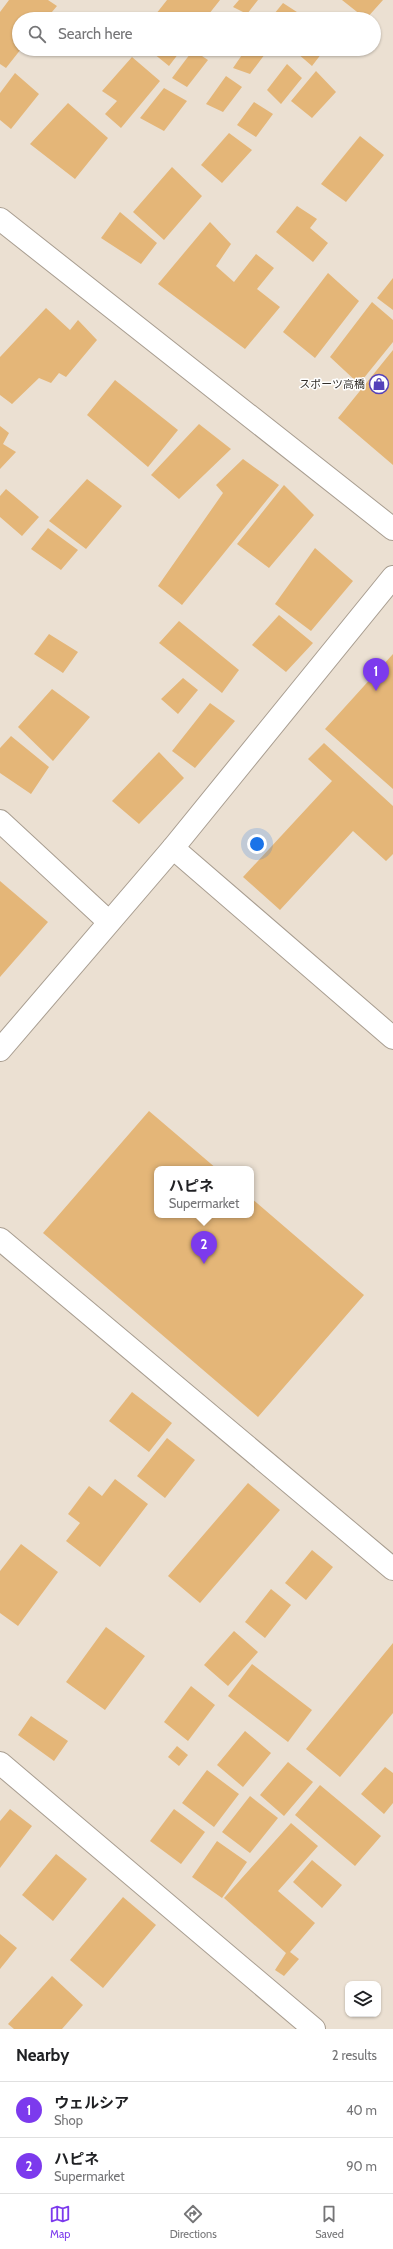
<!DOCTYPE html>
<html lang="en">
<head>
<meta charset="utf-8">
<style>
	:root { --surface:#fff; --page:#f6f6f6; --text:#202124; --muted:#757577; --line:#e0e0e0; --accent:#7c3aed }
	body { margin:0; font-family:Cabin,"Noto Sans JP",sans-serif; background:var(--page); color:var(--text) }
	.controls { position:absolute; right:12px; bottom:12px; display:grid; overflow:hidden; border-radius:8px; box-shadow:0 1px 3px #0004 }
	.controls button { width:36px; height:36px; display:grid; place-items:center; padding:0; border:0; border-bottom:1px solid var(--line); background:var(--surface); color:var(--text); font:20px sans-serif }
	.you { position:absolute; left:257px; top:844px; width:14px; height:14px; margin:-10px; border:3px solid #fff; border-radius:50%; background:#1a73e8; box-shadow:0 0 0 6px #1a73e833 }
	.badge { display:grid; place-items:center; width:26px; height:26px; border-radius:50%; background:var(--accent); color:#fff; font-size:13px; font-weight:700 }
	.pin { position:absolute; translate:-50% -33px; filter:drop-shadow(0 1px 2px #0008) }
	.pin::after { content:''; position:absolute; top:21px; width:14px; height:12px; background:inherit; clip-path:polygon(0 0,100% 0,50% 100%) }
	.popup { position:absolute; left:154px; top:1166px; width:100px; height:52px; box-sizing:border-box; display:grid; place-content:center; border-radius:8px; background:var(--surface); filter:drop-shadow(0 1px 3px #0005); font-size:13px; white-space:nowrap; color:var(--muted) }
	.popup b { font-size:15px; color:var(--text) }
	.popup::after { content:''; position:absolute; left:50%; top:100%; margin-left:-8px; border:8px solid transparent; border-top-color:var(--surface) }
	.list { margin:0; padding:0; list-style:none }
	h2 { display:flex; justify-content:space-between; align-items:center; height:52px; margin:0; padding:0 16px; font-size:17px }
	h2 small { font-size:13px; font-weight:400; color:var(--muted) }
	.list li { display:grid; grid-template-columns:26px 1fr auto; gap:12px; align-items:center; box-sizing:border-box; height:56px; padding:0 16px; border-top:1px solid var(--line) }
	.list b { display:block; font-size:15px; white-space:nowrap }
	.list p { margin:0; font-size:13px; white-space:nowrap; color:var(--muted) }
	.list em { font-size:13px; font-style:normal; color:var(--muted) }
	.icon { flex:none; width:22px; height:22px; fill:none; stroke:currentColor; stroke-width:2; stroke-linecap:round; stroke-linejoin:round }
	.map { position:relative; flex:none; width:393px; height:2029px; overflow:hidden }
	.search { position:absolute; background:var(--surface); box-shadow:0 1px 3px #0004; left:12px; right:12px; top:12px; height:44px; display:flex; align-items:center; gap:10px; box-sizing:border-box; padding:0 14px; border-radius:22px; color:var(--muted); font-size:15px }
	.sheet { height:164px; background:var(--surface) }
	nav { display:flex; justify-content:space-around; align-items:center; box-sizing:border-box; height:56px; border-top:1px solid var(--line); background:var(--surface); font-size:11px; color:var(--muted) }
	nav a { display:grid; justify-items:center; gap:2px }
	nav .on { color:var(--accent) }
	.map>svg:first-child { display:block }
</style>
</head>
<body>
<div class="map">
<svg width="393" height="2029" viewBox="0 0 393 2029">
	<rect width="100%" height="100%" fill="#ebe0d2"/>
	<path fill="#e4b678" d="M9 0H48L57 6 46 19H19V49H21L6 68 0 64V12Z
		M167 0H220L205 19H152Z
		M239 0H258L247 14 233 7Z
		M342 0H383L366 19Z
		M283 3 300 14 296 19H270Z
		M148 49H182L169 66Z
		M246 49 268 50 250 74 233 68Z
		M300 49H325L312 66 297 53Z
		M193 50 208 60 187 87 172 78Z
		M132 57 160 81 121 128 105 114 117 101 102 91Z
		M287 64 302 78 281 104 267 90Z
		M316 71 336 92 312 118 291 101Z
		M15 73 39 94 11 129 0 120V93Z
		M226 76 242 87 223 112 206 104Z
		M164 88 187 101 164 131 140 118Z
		M254 102 273 114 256 137 237 125Z
		M68 103 108 138 75 179 30 144Z
		M229 133 252 150 222 183 201 165Z
		M360 136 384 155 346 202 321 184Z
		M172 167 202 196 164 240 133 212Z
		M297 206 317 219 310 228 328 243 313 262 276 232Z
		M120 212 157 243 141 264 101 238Z
		M210 222 231 244 216 266 234 282 256 254 274 268 257 289 280 307 245 349 158 284Z
		M328 273 359 301 315 358 283 332Z
		M393 278V310L377 298Z
		M372 302 393 320V342L359 384 330 357Z
		M46 308 70 330 78 320 97 340 66 377 59 373 51 383 39 378 12 404 0 395V357Z
		M393 350V465L338 418Z
		M115 380 178 430 148 467 87 415Z
		M199 424 231 449 179 499 151 475Z
		M0 426 9 433 3 444 16 452 0 469Z
		M243 459 279 485 182 605 158 586 223 493 216 485Z
		M87 479 122 506 86 549 49 521Z
		M284 485 314 515 269 568 237 544Z
		M6 489 39 517 22 536 0 517V496Z
		M48 528 78 550 61 570 31 549Z
		M315 548 353 581 311 631 275 604Z
		M279 615 313 643 286 672 252 645Z
		M179 621 239 670 222 693 159 643Z
		M49 634 78 652 63 673 34 654Z
		M393 654V789L325 729Z
		M183 678 198 690 178 714 161 699Z
		M52 689 90 717 53 761 18 727Z
		M210 703 235 721 195 768 172 751Z
		M11 736 49 767 31 794 0 773V748Z
		M324 743 393 806V854L386 861 353 831 280 910 243 877 332 781 308 759Z
		M159 752 184 778 139 824 112 801Z
		M0 881 48 922 0 977Z
		M149 1111 217 1169H157V1215H251V1198L364 1295 258 1417 43 1233Z
		M132 1392 172 1423 149 1452 109 1421Z
		M167 1438 195 1460 165 1498 137 1476Z
		M115 1479 148 1504 100 1567 66 1541 80 1523 68 1514 89 1486 102 1496Z
		M248 1483 280 1510 200 1603 168 1576Z
		M21 1544 58 1572 18 1626 0 1613V1571Z
		M312 1550 333 1567 306 1600 285 1583Z
		M271 1589 291 1605 265 1638 245 1622Z
		M106 1627 145 1656 105 1710 66 1682Z
		M234 1631 258 1652 228 1686 204 1665Z
		M393 1643V1713L340 1777 306 1749Z
		M252 1664 312 1710 288 1742 228 1696Z
		M191 1686 215 1705 188 1741 164 1722Z
		M31 1716 68 1741 54 1761 18 1735Z
		M245 1731 271 1753 243 1787 217 1765Z
		M177 1746 188 1755 179 1766 168 1757Z
		M288 1762 313 1782 284 1816 260 1795Z
		M385 1767 393 1773V1803L384 1814 361 1794Z
		M207 1770 239 1794 214 1827 182 1803Z
		M320 1785 381 1836 355 1866 295 1815Z
		M250 1796 278 1818 250 1853 222 1832Z
		M10 1809 32 1826 0 1868V1821Z
		M174 1809 205 1832 181 1864 150 1841Z
		M291 1823 318 1846 278 1891 315 1923 290 1952 299 1959 284 1976 275 1970 286 1953 224 1898Z
		M217 1841 247 1862 222 1898 192 1877Z
		M56 1854 87 1879 53 1921 22 1895Z
		M312 1860 342 1885 322 1908 293 1882Z
		M123 1897 156 1925 103 1988 70 1960Z
		M0 1934 17 1948 0 1969Z
		M52 1976 83 2005 62 2029H14L8 2024Z"/>
	<g fill="none" stroke-linecap="round" stroke-linejoin="round">
		<defs>
			<path id="street" d="M173 848 393 1038
				M0 1763 314 2029"/>
			<path id="secondary" d="M0 219 393 529
				M0 821 109 922
				M0 1050 173 848 393 577
				M0 1239 393 1569"/>
		</defs>
		<use href="#street" stroke="#a89d90" stroke-width="24"/>
		<use href="#secondary" stroke="#a89d90" stroke-width="24"/>
		<use href="#street" stroke="#fff" stroke-width="22"/>
		<use href="#secondary" stroke="#fff" stroke-width="22"/>
	</g>
	<defs>
		<symbol id="shop-ring" viewBox="-11 -11 22 22"><circle r="9.5" fill="#fff" stroke="#5441b9" stroke-width="1.5"/><path d="M-5-2.5h2.3a2.7 3.5 0 0 1 5.4 0H5L5.5 6h-11ZM-1.5-2.5h3a1.5 2.3 0 0 0-3 0Z" fill="#5441b9"/></symbol>
	</defs>
	<g fill-rule="evenodd">
		<use href="#shop-ring" x="368" y="373" width="22" height="22"/>
	</g>
	<g text-anchor="middle" stroke-width="3" stroke-linejoin="round" paint-order="stroke">
		<g font-size="11" fill="#322e29" stroke="#fff" text-anchor="end">
			<text x="365" y="388">スポーツ高橋</text>
		</g>
	</g>
</svg>
<div class="controls">
<button><svg class="icon" aria-label="layers" viewBox="0 0 24 24"><path d="M12 4l9 5-9 5-9-5zM3 14l9 5 9-5"/></svg></button>
</div>
<div class="you"></div>
<div class="pin badge" style="left:376px;top:691px">1</div>
<div class="pin badge" style="left:204px;top:1264px">2</div>
<div class="popup"><b>ハピネ</b>Supermarket</div>
<div class="search"><svg class="icon" aria-label="search" viewBox="0 0 24 24"><circle cx="10" cy="10" r="6"/><path d="M15 15l6 6"/></svg>Search here</div>
</div>
<section class="sheet">
<h2>Nearby<small>2 results</small></h2>
<ul class="list">
<li><span class="badge">1</span><div><b>ウェルシア</b><p>Shop</p></div><em>40 m</em></li>
<li><span class="badge">2</span><div><b>ハピネ</b><p>Supermarket</p></div><em>90 m</em></li>
</ul>
</section>
<nav>
<a class="on"><svg class="icon" aria-label="map" viewBox="0 0 24 24"><path d="M3 6l6-2 6 2 6-2v14l-6 2-6-2-6 2zM9 4v14M15 6v14"/></svg>Map</a>
<a><svg class="icon" aria-label="directions" viewBox="0 0 24 24"><path d="M12 3l9 9-9 9-9-9zM9 14v-3h6M13 9l2 2-2 2"/></svg>Directions</a>
<a><svg class="icon" aria-label="saved" viewBox="0 0 24 24"><path d="M7 4h10v16l-5-4-5 4z"/></svg>Saved</a>
</nav>
</body>
</html>
